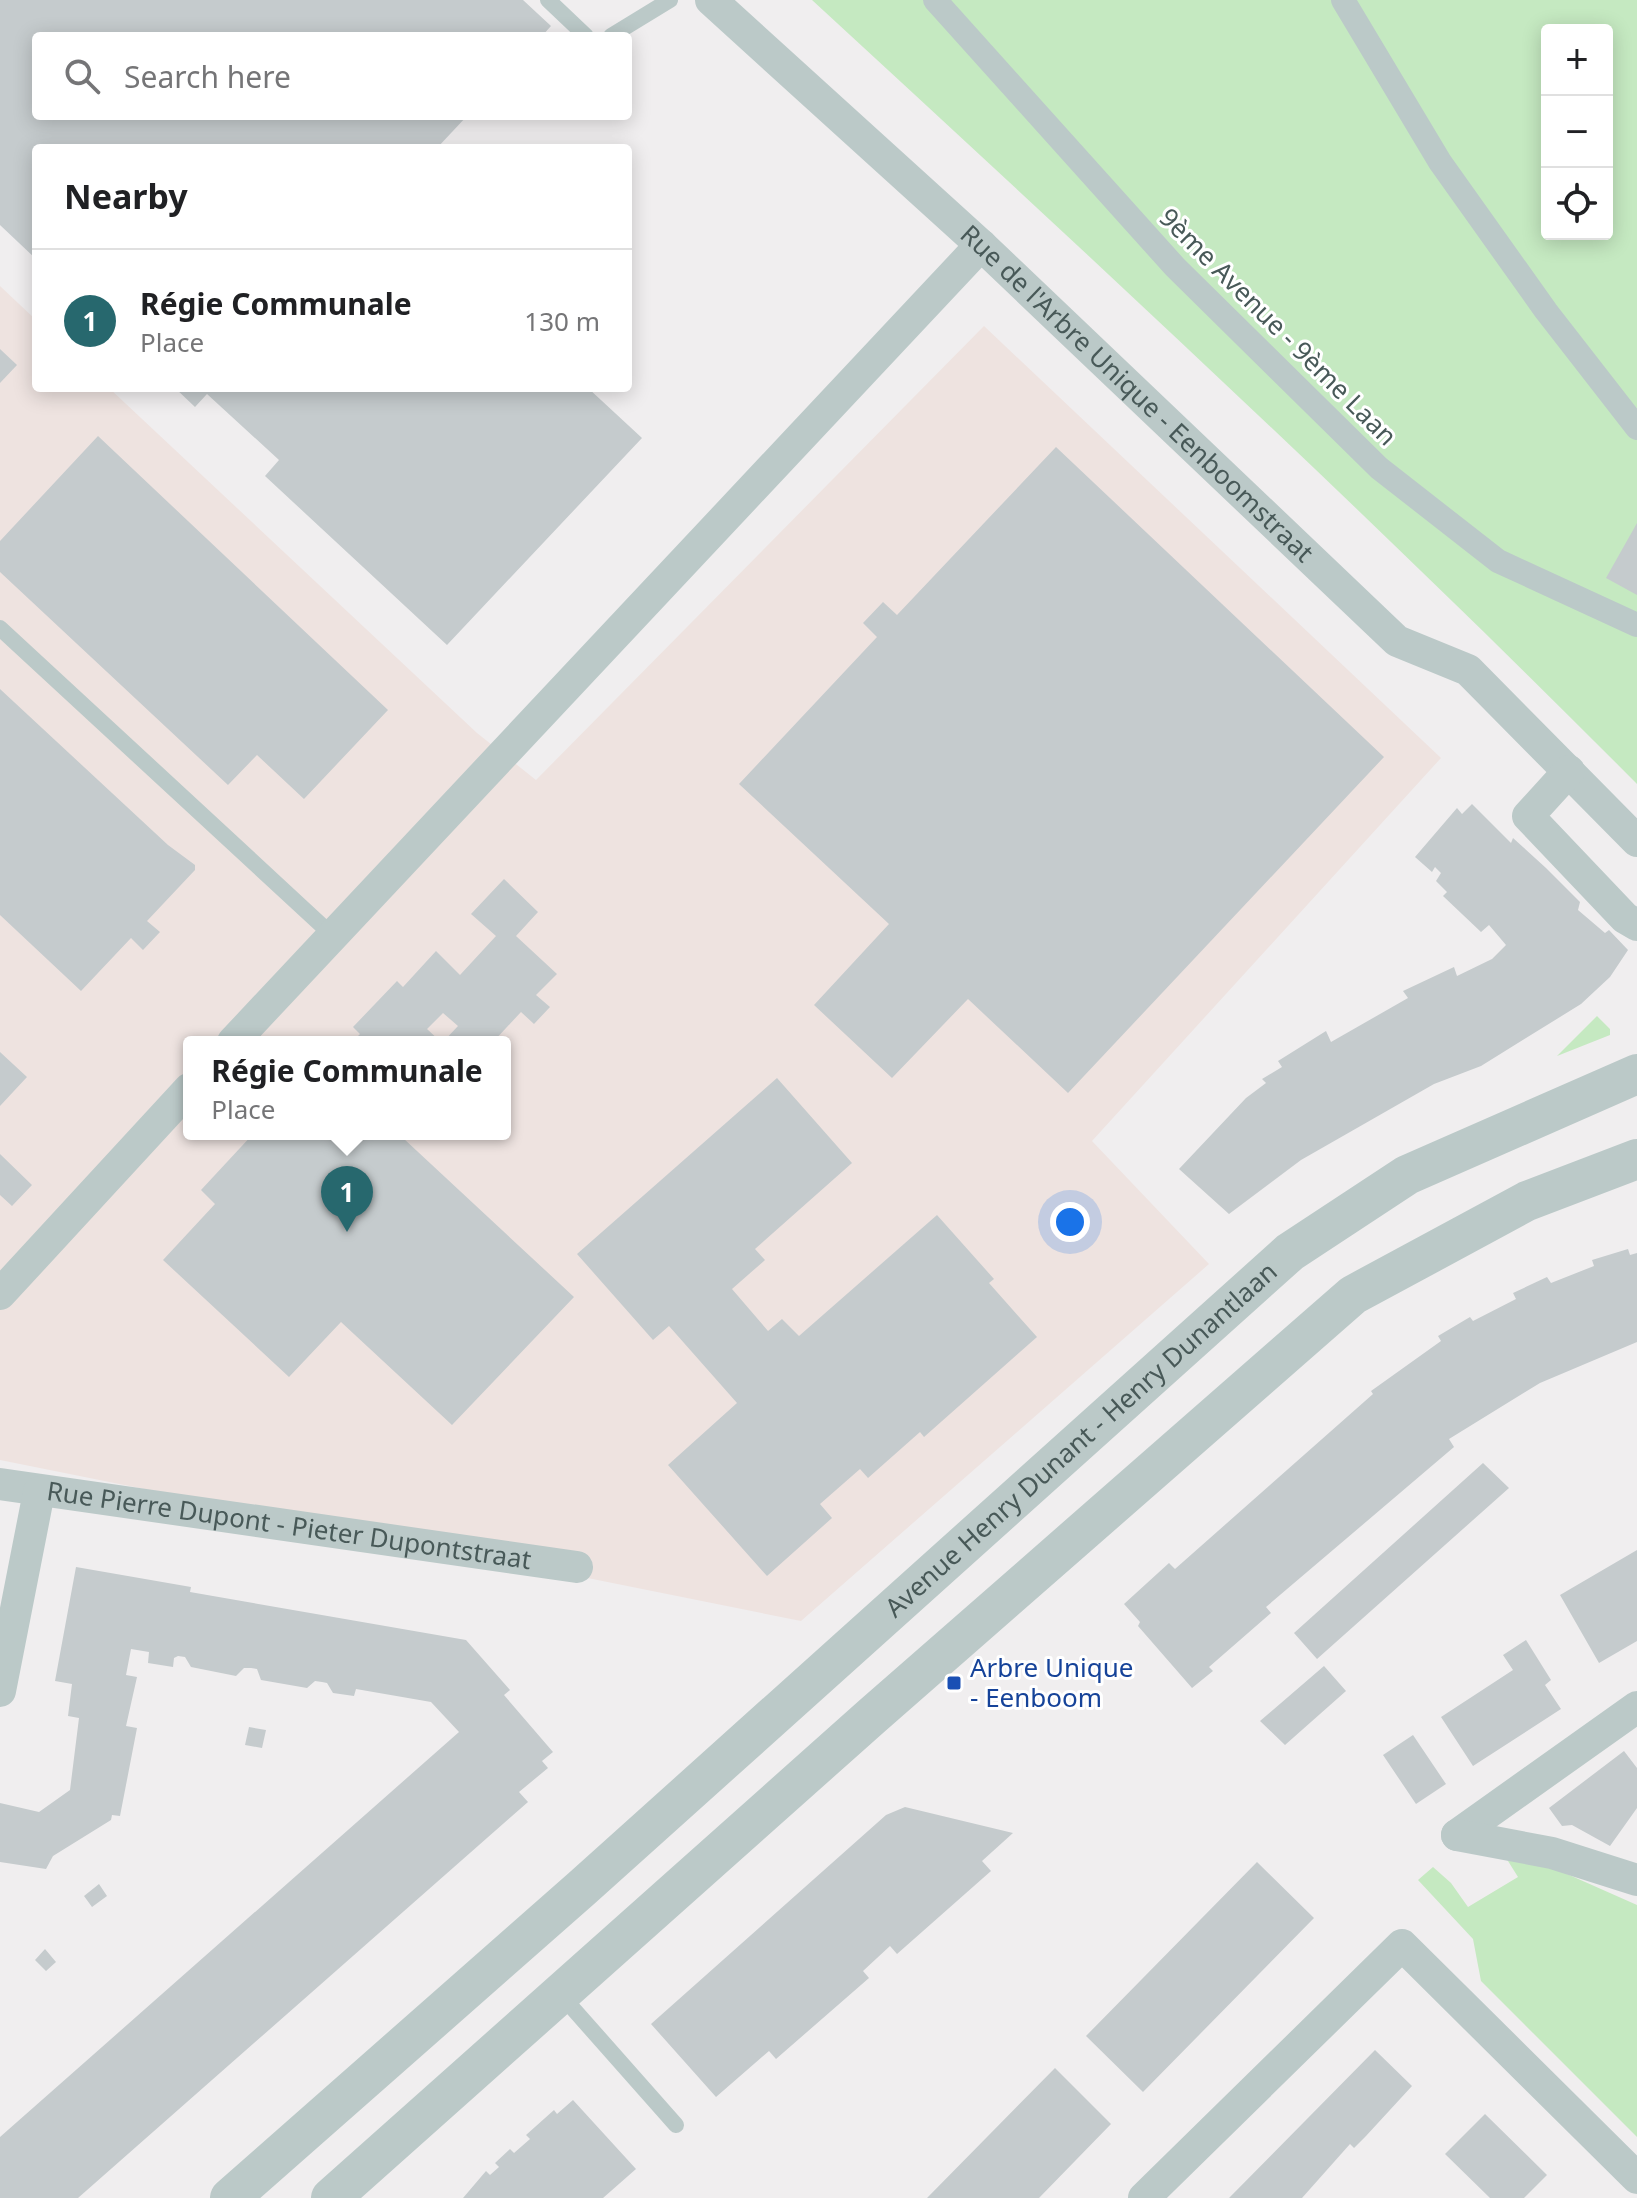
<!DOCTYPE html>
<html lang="en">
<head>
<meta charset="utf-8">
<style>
	:root { --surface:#fff; --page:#f2f2f2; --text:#202124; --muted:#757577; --line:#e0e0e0; --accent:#27686e }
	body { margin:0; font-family:"Noto Sans",sans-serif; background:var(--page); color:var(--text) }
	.controls { position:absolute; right:24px; top:24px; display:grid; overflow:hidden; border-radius:8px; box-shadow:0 4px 20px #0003 }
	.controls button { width:72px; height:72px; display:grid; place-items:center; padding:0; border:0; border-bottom:2px solid var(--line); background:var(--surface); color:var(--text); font:40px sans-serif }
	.you { position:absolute; left:1070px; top:1222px; width:28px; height:28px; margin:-20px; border:6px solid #fff; border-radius:50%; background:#1a73e8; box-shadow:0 0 0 12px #1a73e833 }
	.badge { display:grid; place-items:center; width:52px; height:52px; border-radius:50%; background:var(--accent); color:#fff; font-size:26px; font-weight:700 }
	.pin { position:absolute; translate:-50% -66px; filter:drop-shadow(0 2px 4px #0008) }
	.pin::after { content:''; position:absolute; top:42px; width:28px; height:24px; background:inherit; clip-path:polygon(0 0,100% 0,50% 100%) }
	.popup { position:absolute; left:183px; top:1036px; width:328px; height:104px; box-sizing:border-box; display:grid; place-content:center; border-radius:8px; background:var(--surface); filter:drop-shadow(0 2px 6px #0005); font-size:26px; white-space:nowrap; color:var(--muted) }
	.popup b { font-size:30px; color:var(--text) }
	.popup::after { content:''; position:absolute; left:50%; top:100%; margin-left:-16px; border:16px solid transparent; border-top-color:var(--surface) }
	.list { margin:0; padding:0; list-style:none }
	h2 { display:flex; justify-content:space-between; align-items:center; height:104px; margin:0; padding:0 32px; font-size:34px }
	h2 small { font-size:26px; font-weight:400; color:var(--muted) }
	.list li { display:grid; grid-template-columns:52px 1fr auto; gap:24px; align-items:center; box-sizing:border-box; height:144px; padding:0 32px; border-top:2px solid var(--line) }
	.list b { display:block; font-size:30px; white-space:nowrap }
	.list p { margin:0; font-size:26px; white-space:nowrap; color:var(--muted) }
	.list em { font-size:26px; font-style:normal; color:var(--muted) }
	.icon { flex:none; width:44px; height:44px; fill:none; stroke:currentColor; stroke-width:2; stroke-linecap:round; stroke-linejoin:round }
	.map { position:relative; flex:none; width:1637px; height:2198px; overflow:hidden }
	.search { position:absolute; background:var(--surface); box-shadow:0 4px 20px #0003; left:32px; top:32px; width:600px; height:88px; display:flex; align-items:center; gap:20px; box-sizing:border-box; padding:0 28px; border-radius:8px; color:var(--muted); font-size:30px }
	.panel { position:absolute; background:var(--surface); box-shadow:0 4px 20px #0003; left:32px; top:144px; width:600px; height:248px; border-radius:8px }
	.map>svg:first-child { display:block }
</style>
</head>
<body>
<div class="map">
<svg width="1637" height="2198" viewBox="0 0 1637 2198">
	<rect width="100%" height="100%" fill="#f0eeef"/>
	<path fill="#eee3e0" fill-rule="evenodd" d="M0 286 36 320V388H109L477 733 536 780 984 326 1441 758 1092 1141 1209 1264 801 1621 0 1460ZM189 1042H505V1134H189Z"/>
	<path fill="#c5e9c1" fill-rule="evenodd" d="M812 0H1637V784C1370 515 1091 257 812 0ZM1547 30H1607V234H1547Z
		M1597 1016 1610 1029V1035L1557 1056Z
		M1503 1853 1549 1866 1637 1905V2137L1481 1981 1473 1939 1418 1880 1433 1867 1451 1883 1468 1907 1518 1877Z"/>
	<path fill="#c5cbcd" d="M0 0H523L551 26 542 36H36V116H467L437 148H36V259L0 225Z
		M0 349 17 365 0 383Z
		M175 388H588L642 438 447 645 265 476 279 460 207 394 195 407Z
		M98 436 388 710 304 799 257 755 228 785 0 572V541Z
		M1056 447 1384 757 1068 1093 968 999 892 1078 814 1005 889 924 739 784 877 637 863 623 883 602 897 615Z
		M1637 523V595L1606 578Z
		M0 689 168 845 195 865V870L147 921 160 932 143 950 131 938 81 991 0 915Z
		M1472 804 1511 843 1513 838 1546 868 1580 902 1578 910 1605 933 1609 930 1628 950 1610 977 1581 1004 1481 1066 1434 1084 1301 1160 1229 1214 1179 1169 1246 1098 1266 1083 1262 1079 1282 1067 1278 1061 1326 1031 1331 1042 1408 998 1403 991 1454 967 1457 976 1492 959 1506 945 1489 925 1481 932 1443 896 1447 892 1436 881 1441 873 1435 867 1432 872 1415 857 1457 808 1462 814Z
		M504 879 538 912 516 936 557 974 536 995 550 1007 534 1024 521 1012 493 1042H443L458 1026 443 1013 427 1029 441 1042H352L360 1034 353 1027 397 981 403 987 436 951 460 975 496 936 471 914Z
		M0 1052 27 1077 0 1106Z
		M777 1078 852 1163 755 1249 765 1260 732 1289 768 1331 782 1319 799 1336 937 1215 994 1279 989 1283 1037 1337 924 1437 920 1432 868 1478 860 1469 820 1504 832 1518 767 1576 668 1465 737 1403 669 1326 653 1340 577 1254Z
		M253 1134H407L403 1138 574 1297 452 1425 341 1322 289 1377 163 1260 215 1204 201 1190Z
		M0 1154 32 1185 12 1206 0 1195Z
		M1628 1249 1630 1255 1637 1253V1342L1540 1383 1449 1439 1454 1447 1266 1607 1271 1613 1209 1667 1213 1671 1192 1688 1138 1626 1140 1622 1124 1604 1169 1563 1175 1569 1373 1394 1371 1391 1441 1341 1438 1336 1470 1317 1473 1321 1516 1299 1513 1293 1547 1277 1551 1283 1594 1266 1592 1260Z
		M1483 1463 1509 1488 1317 1659 1294 1633Z
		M1637 1550V1641L1599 1663 1560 1595Z
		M76 1567 191 1587 190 1592 466 1640 510 1690 504 1695 553 1752 542 1761 548 1768 519 1792 528 1802 78 2198H0V2137L459 1732 431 1702 356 1689 354 1696 333 1693 327 1683 322 1682 315 1681 307 1688 261 1680 257 1669 251 1668H244L236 1676 191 1667 185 1657 178 1656 174 1658 173 1667 148 1663 149 1652 131 1649 126 1675 137 1677 126 1726 137 1728 120 1816 112 1815 111 1820 53 1856 46 1869 0 1862V1803L39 1812 70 1790 79 1718 68 1716 72 1684 55 1681Z
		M1526 1640 1551 1680 1545 1685 1561 1709 1473 1766 1441 1717 1513 1670 1503 1655Z
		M1324 1666 1346 1691 1285 1745 1260 1721Z
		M249 1727 266 1730 262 1748 245 1745Z
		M1413 1735 1446 1784 1416 1804 1383 1755Z
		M1624 1751 1637 1768V1808L1610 1846 1572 1825 1562 1826 1549 1808Z
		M905 1807 1013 1833 982 1861 991 1871 897 1954 890 1946 863 1971 869 1978 776 2059 769 2051 716 2097 651 2024 886 1815Z
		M1257 1862 1314 1918 1143 2092 1086 2036Z
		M99 1884 107 1896 92 1907 84 1896Z
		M45 1949 56 1962 46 1971 35 1960Z
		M1375 2050 1412 2086 1366 2136 1354 2148 1350 2144 1302 2198H1229Z
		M1055 2068 1111 2124 1039 2198H927Z
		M573 2100 636 2169 603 2198H463L486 2171 490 2175 499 2167 495 2163 510 2149 514 2153 530 2139 526 2135 554 2110 557 2114Z
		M1485 2114 1547 2175 1524 2198H1490L1445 2154Z"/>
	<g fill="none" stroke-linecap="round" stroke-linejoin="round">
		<path stroke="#bbc9c8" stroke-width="16" d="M548 0 586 36
			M611 36 670 0
			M0 628 332 935
			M561 1995 676 2125"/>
		<path stroke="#bbc9c8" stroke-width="24" d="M935 0 1175 267 1379 468 1498 561 1637 625
			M1343 0 1440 162 1546 311 1637 428"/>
		<g stroke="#bbc9c8" stroke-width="32">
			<path id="s1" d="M711 0 981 245 1397 641 1468 670 1637 841"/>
			<path d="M1569 771 1528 816 1625 918 1637 925"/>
			<path d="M233 1042 981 245"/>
			<path d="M0 1294 189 1089"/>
			<path id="s2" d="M0 1484 577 1567"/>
			<path d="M0 1691 39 1492"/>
			<path d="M1457 1835 1637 1707"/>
			<path d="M1457 1835 1552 1853 1637 1880"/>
			<path d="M1144 2198 1402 1945 1637 2178"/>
		</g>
		<g stroke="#bbc9c8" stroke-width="40">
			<path id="s3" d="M230 2198 582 1888 1290 1252 1407 1175 1637 1074"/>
			<path d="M331 2198 872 1716 1353 1295 1527 1201 1637 1159"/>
		</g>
	</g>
	<rect fill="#1a4fb4" stroke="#fff" stroke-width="3" x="946" y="1675" width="16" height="16" rx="4"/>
	<g text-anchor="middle" stroke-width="6" stroke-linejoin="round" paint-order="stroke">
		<g font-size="26" fill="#485958" stroke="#fff">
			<text transform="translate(1278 327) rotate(45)" y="9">9ème Avenue - 9ème Laan</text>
			<text dy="9" stroke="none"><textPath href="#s1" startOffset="580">Rue de l'Arbre Unique - Eenboomstraat</textPath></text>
			<text dy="9" stroke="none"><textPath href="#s3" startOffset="1140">Avenue Henry Dunant - Henry Dunantlaan</textPath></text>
			<text dy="9" stroke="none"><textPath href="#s2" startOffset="292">Rue Pierre Dupont - Pieter Dupontstraat</textPath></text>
		</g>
		<g font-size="26" fill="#164399" stroke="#fff" text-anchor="start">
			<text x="970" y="1677">Arbre Unique<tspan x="970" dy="30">- Eenboom</tspan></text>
		</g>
	</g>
</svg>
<div class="controls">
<button>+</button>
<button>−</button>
<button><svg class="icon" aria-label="locate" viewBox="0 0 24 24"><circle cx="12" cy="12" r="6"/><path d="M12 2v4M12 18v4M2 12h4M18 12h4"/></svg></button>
</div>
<div class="you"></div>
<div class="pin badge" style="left:347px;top:1232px">1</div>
<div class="popup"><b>Régie Communale</b>Place</div>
<div class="search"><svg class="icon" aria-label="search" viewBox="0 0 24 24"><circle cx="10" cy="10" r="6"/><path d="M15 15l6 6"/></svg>Search here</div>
<section class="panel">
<h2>Nearby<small></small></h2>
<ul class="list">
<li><span class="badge">1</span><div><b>Régie Communale</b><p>Place</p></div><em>130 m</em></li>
</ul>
</section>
</div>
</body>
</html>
